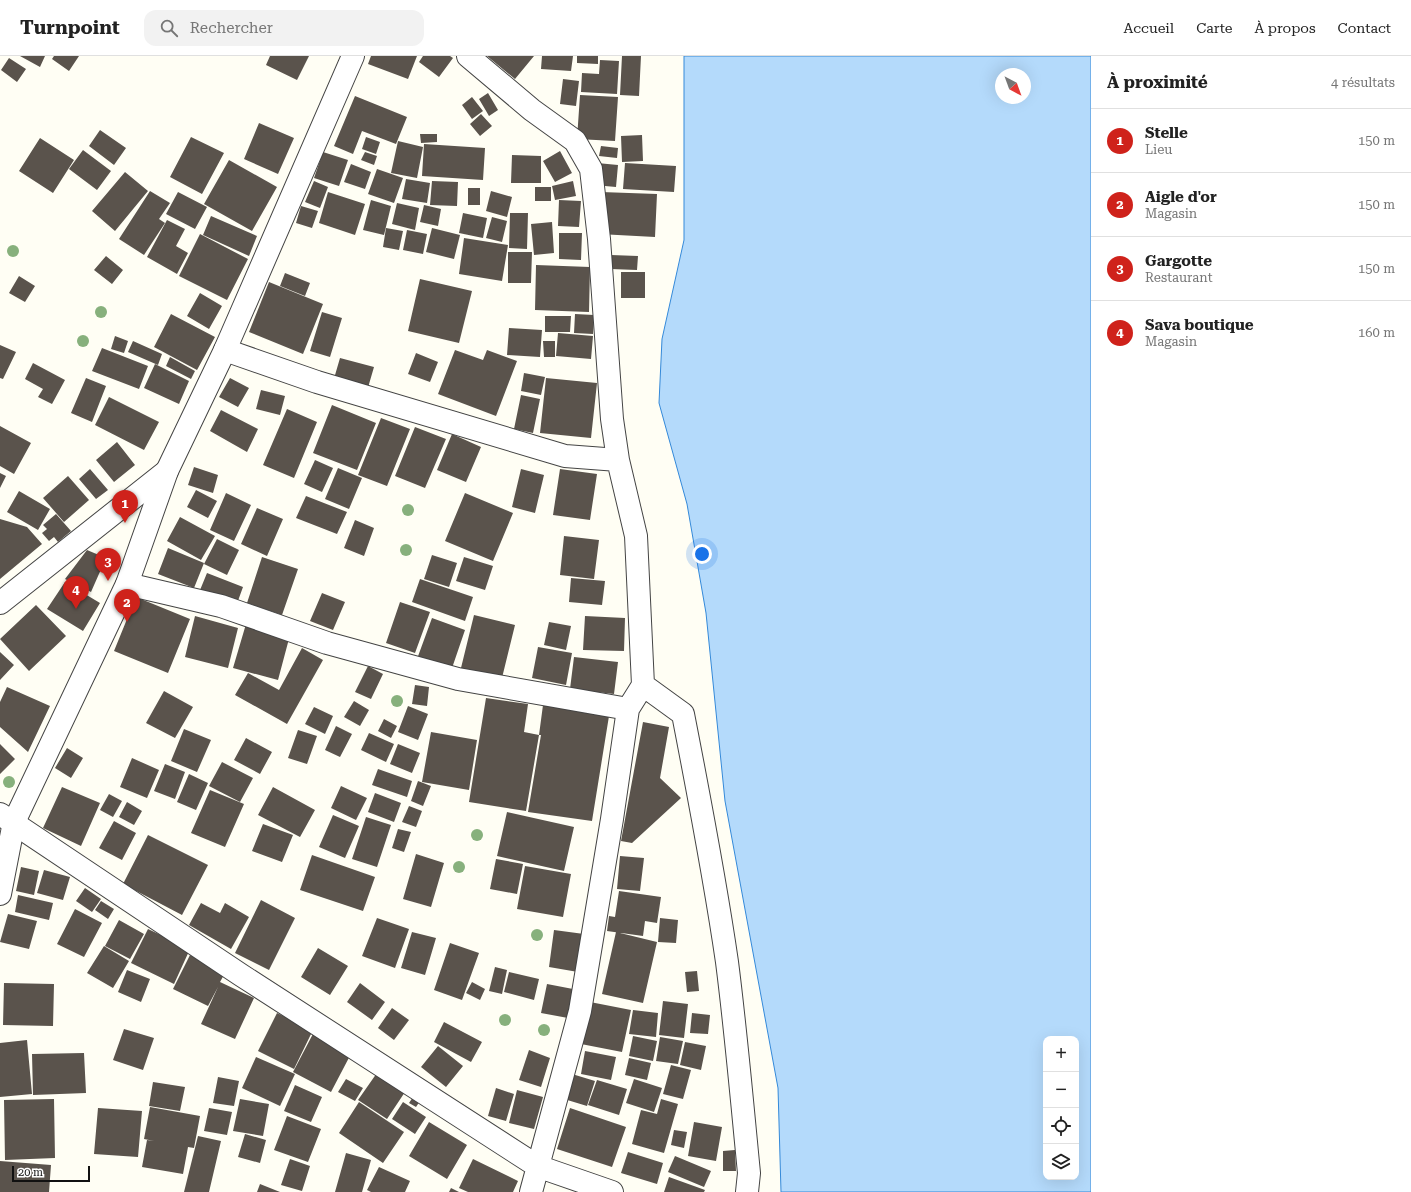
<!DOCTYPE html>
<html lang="fr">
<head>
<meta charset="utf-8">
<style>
	:root { --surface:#fff; --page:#f2f2f2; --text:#222; --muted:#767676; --line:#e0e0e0; --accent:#cf221b }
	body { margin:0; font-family:"Roboto Serif",serif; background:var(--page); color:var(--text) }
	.controls { position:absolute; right:12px; bottom:12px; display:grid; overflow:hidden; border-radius:8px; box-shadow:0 4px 16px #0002 }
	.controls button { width:36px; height:36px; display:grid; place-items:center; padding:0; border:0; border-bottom:1px solid var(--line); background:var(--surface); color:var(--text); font:20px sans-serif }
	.compass { position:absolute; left:995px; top:12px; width:36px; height:36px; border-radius:50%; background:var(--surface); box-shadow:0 4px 16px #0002; rotate:139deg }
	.scale { position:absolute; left:12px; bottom:10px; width:78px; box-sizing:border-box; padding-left:4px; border:2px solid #111; border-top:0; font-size:11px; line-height:14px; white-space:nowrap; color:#111; -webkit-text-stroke:3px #fff; paint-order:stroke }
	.you { position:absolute; left:702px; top:498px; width:14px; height:14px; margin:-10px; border:3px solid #fff; border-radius:50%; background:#1a73e8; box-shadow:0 0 0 6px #1a73e833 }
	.badge { display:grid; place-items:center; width:26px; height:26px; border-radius:50%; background:var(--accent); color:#fff; font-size:13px; font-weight:700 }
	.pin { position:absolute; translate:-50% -33px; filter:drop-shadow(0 1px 2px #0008) }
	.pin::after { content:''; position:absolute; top:21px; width:14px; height:12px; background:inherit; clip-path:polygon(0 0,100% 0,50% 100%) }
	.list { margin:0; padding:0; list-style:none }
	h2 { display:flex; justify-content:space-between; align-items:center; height:52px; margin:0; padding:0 16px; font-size:17px }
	h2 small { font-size:13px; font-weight:400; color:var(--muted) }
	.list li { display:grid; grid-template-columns:26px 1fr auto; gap:12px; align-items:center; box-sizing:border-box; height:64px; padding:0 16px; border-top:1px solid var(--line) }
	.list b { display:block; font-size:15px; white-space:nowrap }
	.list p { margin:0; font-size:13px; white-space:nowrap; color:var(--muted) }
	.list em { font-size:13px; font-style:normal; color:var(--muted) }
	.icon { flex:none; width:22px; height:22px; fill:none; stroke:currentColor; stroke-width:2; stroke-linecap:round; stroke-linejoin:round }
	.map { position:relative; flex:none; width:1091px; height:1136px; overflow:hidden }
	header { display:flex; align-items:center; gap:24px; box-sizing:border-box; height:56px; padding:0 20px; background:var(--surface); border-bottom:1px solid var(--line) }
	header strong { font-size:19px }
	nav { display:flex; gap:22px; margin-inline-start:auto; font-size:14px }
	.search { width:280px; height:36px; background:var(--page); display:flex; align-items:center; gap:10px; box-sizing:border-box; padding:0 14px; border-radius:12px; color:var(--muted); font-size:15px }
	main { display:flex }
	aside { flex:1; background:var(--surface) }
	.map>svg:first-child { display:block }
</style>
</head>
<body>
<header>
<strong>Turnpoint</strong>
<div class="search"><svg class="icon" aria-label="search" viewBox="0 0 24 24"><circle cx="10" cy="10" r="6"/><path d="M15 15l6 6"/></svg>Rechercher</div>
<nav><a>Accueil</a><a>Carte</a><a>À propos</a><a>Contact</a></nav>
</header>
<main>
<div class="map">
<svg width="1091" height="1136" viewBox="0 0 1091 1136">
	<rect width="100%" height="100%" fill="#fffef4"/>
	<path fill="#b4dafb" stroke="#3489d9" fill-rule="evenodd" d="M684 0H1091V1136H781L778 1032 725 745 706 557 687 448 659 347 662 283 684 184ZM1001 18H1025V42H1001ZM1046 983H1076V1121H1046Z"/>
	<path fill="#5a534c" d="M20 0H45L40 11Z
		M54 0H79L69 15 52 3Z
		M270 0H309L297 24 266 9Z
		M371 0H417L408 23 368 8Z
		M423 0H450L453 2 439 21 419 6Z
		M487 0H534L515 23Z
		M542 0H573L571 15 541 13Z
		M577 0H598V8L577 7Z
		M622 0H641L639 40 620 39Z
		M9 2 26 13 17 26 1 14Z
		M600 4 619 5 617 38 581 36 582 17 599 18Z
		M563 23 579 25 576 50 560 48Z
		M488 37 498 54 489 60 479 43Z
		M580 39 618 41 615 85 577 83Z
		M355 40 407 61 396 88 362 75 353 98 334 90Z
		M472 41 483 55 472 63 462 49Z
		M481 58 492 70 480 80 470 68Z
		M259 67 294 82 278 118 244 103Z
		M100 74 126 92 114 109 89 90Z
		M420 78H437V86L421 87Z
		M642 79 643 105 622 106 621 80Z
		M191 81 224 97 202 138 170 121Z
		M366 81 380 86 376 98 362 93Z
		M40 82 74 104 53 137 19 115Z
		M398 85 423 91 417 122 391 117Z
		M424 88 485 92 483 124 422 120Z
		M601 90 618 92 617 102 599 100Z
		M83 94 111 115 97 134 69 113Z
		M560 95 572 117 555 126 543 105Z
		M323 96 348 104 339 130 314 122Z
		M365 96 377 100 374 109 361 104Z
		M512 99 541 100V127H511Z
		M229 104 277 131 252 175 204 148Z
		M597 107 618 109 616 131 594 129Z
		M625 107 676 110 674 136 623 133Z
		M351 108 371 116 365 133 344 126Z
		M377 113 403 122 394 147 368 138Z
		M125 116 148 135 115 175 92 155Z
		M406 123 430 127 427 147 402 143Z
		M314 125 328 131 320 152 305 146Z
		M432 125 458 126 457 150 430 149Z
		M573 125 576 140 555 144 552 130Z
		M535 131H551V145H535Z
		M468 132H480V149H468Z
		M150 135 170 147 159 163 165 167 144 199 119 183Z
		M491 135 512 141 507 161 486 155Z
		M178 136 207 151 195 173 166 158Z
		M328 136 365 148 355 179 319 167Z
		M601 136 657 138 655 181 599 178Z
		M371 144 391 150 384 179 363 174Z
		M559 144 581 145 579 171 558 170Z
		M397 147 419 152 415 174 392 168Z
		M424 149 441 153 438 170 420 166Z
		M301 150 318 155 312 172 296 167Z
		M463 157 487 162 483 182 459 177Z
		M510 157H528L527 193 509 192Z
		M211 160 257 180 249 200 203 179Z
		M492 161 507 165 502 186 486 182Z
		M167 164 185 173 176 190 188 197 177 218 147 201Z
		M552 166 554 197 534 199 531 168Z
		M386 172 403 175 399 194 383 191Z
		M432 172 460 179 454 203 426 196Z
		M407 174 427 178 423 198 403 194Z
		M559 177H582L581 204 559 203Z
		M200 178 248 203 227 244 179 220Z
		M464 182 508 189 502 225 459 218Z
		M508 196H532L531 227H508Z
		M611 199 638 200 637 214 611 213Z
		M106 200 123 214 112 228 94 214Z
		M536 209 590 211 589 256 535 254Z
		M621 216H645V242H621Z
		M285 217 310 227 305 240 280 230Z
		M19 220 35 230 25 246 9 237Z
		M420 223 472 235 459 287 408 275Z
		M269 226 323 248 303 298 249 276Z
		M200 237 222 250 209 273 187 260Z
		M322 256 342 262 330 301 310 295Z
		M171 258 215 281 197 314 154 291Z
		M575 258 594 259 593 278 574 277Z
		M545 260H571L570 276H545Z
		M509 272 542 274 540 301 507 299Z
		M558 277 593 280 591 303 556 300Z
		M115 280 128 285 124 297 111 293Z
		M133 285 162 298 158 309 128 296Z
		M543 285H555V301H544Z
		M0 289 16 296 3 323 0 322Z
		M102 292 148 310 139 333 92 315Z
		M455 294 483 304 487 294 517 305 496 360 438 338Z
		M416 297 438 306 430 326 408 318Z
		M170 301 195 315 191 323 166 310Z
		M340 302 374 311 367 335 333 326Z
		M33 307 65 324 52 348 38 341 43 333 25 323Z
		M155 308 189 325 179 348 144 332Z
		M524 317 545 321 541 339 521 335Z
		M86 322 106 330 92 366 71 357Z
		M230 322 249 332 238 351 219 341Z
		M546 322 597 327 591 382 540 377Z
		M261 334 285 340 280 359 256 353Z
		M521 339 540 343 533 377 514 373Z
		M109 341 159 366 144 394 95 369Z
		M332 349 376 367 357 414 313 397Z
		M287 353 317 366 294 422 263 409Z
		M221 354 258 373 247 396 210 375Z
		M381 362 410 373 387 430 358 419Z
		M0 370 31 387 14 418 0 410Z
		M415 371 446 383 425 432 395 420Z
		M452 378 481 391 466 426 437 414Z
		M117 386 135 409 114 426 96 404Z
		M315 404 333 412 322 436 304 428Z
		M194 411 218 419 213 437 188 429Z
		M338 412 362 422 349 453 325 443Z
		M90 413 108 434 96 443 79 423Z
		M521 413 544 419 535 457 512 451Z
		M560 413 597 418 590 464 553 459Z
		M0 417 6 420 0 432Z
		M68 420 89 444 64 466 43 442Z
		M196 434 217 445 208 462 187 451Z
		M19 435 50 453 38 474 7 456Z
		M226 437 251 449 234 485 210 474Z
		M465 437 513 457 493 505 445 485Z
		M306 440 347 456 337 478 296 462Z
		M257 452 283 463 267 500 241 488Z
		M56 458 71 475 58 486 54 481 49 485 42 477 47 473 43 469Z
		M180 461 215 480 201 504 167 485Z
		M0 463 27 471 42 488 0 523Z
		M355 464 374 472 364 500 344 492Z
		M564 480 599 484 594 523 560 519Z
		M217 483 239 494 227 519 204 508Z
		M168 492 204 507 194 532 158 518Z
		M87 494 106 502 91 536 65 523Z
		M432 499 457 507 449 531 424 523Z
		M262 501 298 513 282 559 247 547Z
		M464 501 493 510 485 534 456 525Z
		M207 517 243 531 235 553 198 539Z
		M571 522 605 525 602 549 569 546Z
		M420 523 473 541 465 565 412 546Z
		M65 526 100 547 83 575 47 553Z
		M322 537 345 546 333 574 310 565Z
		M136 541 190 563 168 617 114 595Z
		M400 546 430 556 415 597 386 587Z
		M36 549 66 580 29 615 0 583Z
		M474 559 515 569 501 626 460 616Z
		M195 560 238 572 228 612 185 601Z
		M585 560 625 562 624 595 583 594Z
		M432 562 465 574 451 615 417 603Z
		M549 566 571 570 566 594 544 589Z
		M246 568 290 579 278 624 233 612Z
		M538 591 572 597 566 629 532 622Z
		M302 592 323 604 287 668 235 639 248 617 279 634Z
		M0 596 14 609 0 624Z
		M574 601 618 606 614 638 570 633Z
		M368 610 383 618 371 643 355 636Z
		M415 629 429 631 427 650 412 648Z
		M7 631 50 650 28 696 0 671V646Z
		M164 635 193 651 175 682 146 667Z
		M486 642 528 648 524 676 539 679 526 755 469 746Z
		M354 645 369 654 360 670 344 661Z
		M543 649 609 660 592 765 528 756 541 679H539Z
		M408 650 428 658 418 684 398 676Z
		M314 651 333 660 325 678 305 668Z
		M384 663 397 670 391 682 378 675Z
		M643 666 669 671 660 722 681 742 632 787 621 785Z
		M336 670 352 678 340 701 325 694Z
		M184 673 211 684 197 716 171 705Z
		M298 674 317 680 307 708 288 702Z
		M431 676 477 684 469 734 422 726Z
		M369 677 394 688 386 706 361 694Z
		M246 682 272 696 260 718 234 704Z
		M0 688 15 703 0 718Z
		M398 688 420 697 412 717 390 708Z
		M67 692 83 702 71 722 55 712Z
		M132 702 159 714 147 742 120 731Z
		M222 706 253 722 240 746 209 730Z
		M165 708 185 716 175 743 154 735Z
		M378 713 412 725 407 741 372 729Z
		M189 718 208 727 196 754 177 746Z
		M418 725 431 730 423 750 411 745Z
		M341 730 367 742 356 764 331 752Z
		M62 731 100 747 81 790 43 772Z
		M273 731 315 754 300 781 258 759Z
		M210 734 244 748 225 791 191 777Z
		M375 737 401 747 394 766 368 756Z
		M109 738 122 745 113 761 100 754Z
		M127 746 142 755 134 769 119 761Z
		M409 750 422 755 416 771 402 766Z
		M507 756 574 771 564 815 497 800Z
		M333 759 359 770 345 802 319 791Z
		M366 761 391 769 377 811 352 803Z
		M114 765 136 777 122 804 99 792Z
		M263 768 293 779 282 806 252 795Z
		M398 773 411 776 404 796 392 792Z
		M148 779 208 809 182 859 123 828Z
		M416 798 444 807 431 851 403 843Z
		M312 799 375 821 363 855 300 834Z
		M620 800 644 802 640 835 617 833Z
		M496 803 523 808 517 838 490 833Z
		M525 810 571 818 563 861 517 853Z
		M21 811 39 815 34 839 16 835Z
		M44 814 70 821 63 844 37 837Z
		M85 832 101 843 92 856 76 845Z
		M619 835 661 841 657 867 645 865 643 880 607 875 609 860 615 861Z
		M18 839 53 847 49 864 15 856Z
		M261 844 295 862 269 914 235 897Z
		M101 845 114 853 108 863 95 854Z
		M201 847 220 857 225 847 249 861 231 893 189 869Z
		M75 853 102 867 84 901 57 888Z
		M8 858 37 865 29 893 0 886Z
		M377 862 409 873 395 912 362 900Z
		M660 862 678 864 676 887 658 886Z
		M119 864 144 878 130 903 105 890Z
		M148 873 190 893 174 928 131 907Z
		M554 874 584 878 578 916 549 911Z
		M412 876 436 882 425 919 401 912Z
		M616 876 657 886 643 947 602 938Z
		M450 887 479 897 462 944 434 934Z
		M104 890 129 905 113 932 87 917Z
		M318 892 348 910 330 939 301 921Z
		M190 899 225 917 220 926 254 942 235 983 201 968 218 931 208 950 173 933Z
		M495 911 507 914 502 938 489 935Z
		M127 914 150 923 141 946 118 936Z
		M697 915 699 935 687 936 685 916Z
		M509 916 539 923 534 944 504 936Z
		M472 926 485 933 480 944 466 937Z
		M4 927 54 928 53 970 3 969Z
		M360 927 385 946 372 964 347 946Z
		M547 928 573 933 568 962 541 957Z
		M663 945 688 948 684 982 659 979Z
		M590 946 631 954 622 996 581 988Z
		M392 952 409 964 394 984 378 972Z
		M633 954 658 957 656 981 629 978Z
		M277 957 313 974 294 1013 258 995Z
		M692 957 710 959 708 978 690 977Z
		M444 966 482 986 471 1006 434 986Z
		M124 973 154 982 143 1014 113 1004Z
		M315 974 353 994 331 1036 293 1016Z
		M633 980 657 985 653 1005 629 1000Z
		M660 981 683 985 678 1008 656 1005Z
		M27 984 32 1038 0 1041V987Z
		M685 986 706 990 701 1014 680 1009Z
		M438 990 463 1010 446 1031 421 1011Z
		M529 994 550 1002 541 1031 519 1024Z
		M585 995 616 1001 611 1024 581 1018Z
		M84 997 86 1037 33 1039 32 998Z
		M256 1001 295 1018 280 1050 242 1032Z
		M629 1002 651 1007 647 1024 625 1019Z
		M671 1009 691 1014 683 1043 663 1038Z
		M379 1014 407 1033 387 1063 358 1044Z
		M572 1018 595 1025 587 1050 564 1043Z
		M218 1021 239 1025 234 1050 213 1047Z
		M346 1023 363 1032 355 1045 338 1036Z
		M634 1023 662 1032 654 1056 626 1047Z
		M597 1024 627 1033 619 1059 588 1049Z
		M153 1026 185 1031 180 1055 149 1050Z
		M295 1029 322 1041 311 1066 284 1055Z
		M496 1032 514 1038 506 1065 488 1060Z
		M517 1034 543 1041 534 1073 509 1067Z
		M415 1038 422 1042 416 1051 409 1047Z
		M54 1043 55 1102 5 1104 4 1044Z
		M240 1043 269 1048 263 1080 233 1075Z
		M661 1043 678 1048 664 1097 632 1088 641 1054 657 1058Z
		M359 1046 404 1076 383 1107 339 1077Z
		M403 1046 426 1061 415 1078 392 1063Z
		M150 1051 200 1060 194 1092 188 1091 183 1118 142 1111 147 1084 154 1085 144 1083Z
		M98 1052 142 1055 138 1101 94 1098Z
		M209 1052 232 1056 227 1079 204 1075Z
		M570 1052 626 1071 612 1111 557 1093Z
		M287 1060 321 1073 308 1106 274 1094Z
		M429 1066 467 1089 447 1123 409 1100Z
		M694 1066 722 1071 716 1105 688 1100Z
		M674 1074 687 1076 684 1092 671 1089Z
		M245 1078 266 1084 260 1107 238 1101Z
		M198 1080 221 1085 209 1136H184Z
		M735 1094 736 1115H723V1095Z
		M628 1096 663 1107 657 1128 621 1117Z
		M346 1097 371 1104 362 1136H335Z
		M675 1100 711 1115 704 1131 668 1116Z
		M290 1103 310 1110 302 1135 281 1129Z
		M473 1103 518 1125 513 1136H468L459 1132Z
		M0 1105 51 1109 49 1136H0Z
		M379 1111 410 1125 405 1136H371L367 1134Z
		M669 1121 705 1134 704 1136H664Z
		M260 1128 280 1136H257Z
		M451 1132 459 1136H449Z"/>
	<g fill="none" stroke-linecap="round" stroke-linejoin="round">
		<defs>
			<path id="minor" d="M468 0 532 54 575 85 591 113 599 183 612 363 618 404 636 480 643 629 628 653 612 763 580 955 531 1136
				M225 294 317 326 565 400 618 404
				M127 528 221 550 327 587 458 623 628 653
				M0 547 167 415
				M643 629 683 658C699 740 715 823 727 906 736 976 742 1046 749 1117L747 1136
				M0 758 241 919 537 1110 612 1136"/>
			<path id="tertiary" d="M0 838 14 766 127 528 167 415 225 294 353 0"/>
		</defs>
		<use href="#minor" stroke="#444" stroke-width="24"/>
		<use href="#tertiary" stroke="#444" stroke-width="24"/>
		<use href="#minor" stroke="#fff" stroke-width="22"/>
		<use href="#tertiary" stroke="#fff" stroke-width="22"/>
	</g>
	<g fill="#87b07c">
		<circle cx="13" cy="195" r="6"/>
		<circle cx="101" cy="256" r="6"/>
		<circle cx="83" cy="285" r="6"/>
		<circle cx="408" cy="454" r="6"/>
		<circle cx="406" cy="494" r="6"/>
		<circle cx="397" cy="645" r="6"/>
		<circle cx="9" cy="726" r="6"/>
		<circle cx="477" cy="779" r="6"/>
		<circle cx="459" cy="811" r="6"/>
		<circle cx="537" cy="879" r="6"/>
		<circle cx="505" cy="964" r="6"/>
		<circle cx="544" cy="974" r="6"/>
	</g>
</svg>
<div class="controls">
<button>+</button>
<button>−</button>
<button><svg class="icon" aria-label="locate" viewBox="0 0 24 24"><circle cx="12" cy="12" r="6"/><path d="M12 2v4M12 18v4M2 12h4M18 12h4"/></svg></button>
<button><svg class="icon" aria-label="layers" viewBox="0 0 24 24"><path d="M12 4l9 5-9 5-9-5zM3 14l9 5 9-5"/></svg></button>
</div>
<svg class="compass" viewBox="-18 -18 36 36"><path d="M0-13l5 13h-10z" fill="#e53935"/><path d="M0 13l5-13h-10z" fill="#767676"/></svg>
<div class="scale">20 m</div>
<div class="you"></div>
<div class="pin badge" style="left:125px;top:467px">1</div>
<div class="pin badge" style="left:127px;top:566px">2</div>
<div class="pin badge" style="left:108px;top:525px">3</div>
<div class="pin badge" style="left:76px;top:553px">4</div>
</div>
<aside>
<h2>À proximité<small>4 résultats</small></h2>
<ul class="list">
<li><span class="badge">1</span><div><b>Stelle</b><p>Lieu</p></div><em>150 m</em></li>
<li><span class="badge">2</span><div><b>Aigle d'or</b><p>Magasin</p></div><em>150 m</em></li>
<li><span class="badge">3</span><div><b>Gargotte</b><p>Restaurant</p></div><em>150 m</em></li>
<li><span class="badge">4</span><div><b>Sava boutique</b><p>Magasin</p></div><em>160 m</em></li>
</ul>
</aside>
</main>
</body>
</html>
